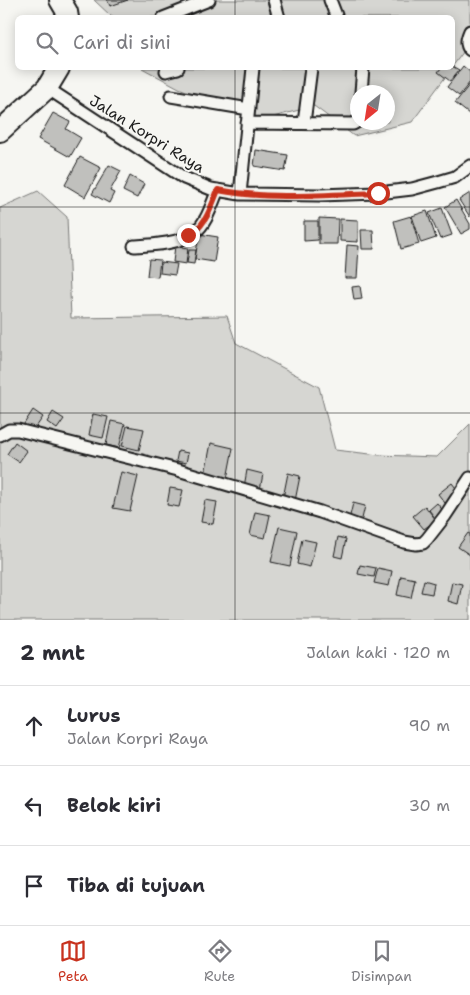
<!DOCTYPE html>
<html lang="id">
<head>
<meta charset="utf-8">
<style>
	:root { --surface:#fff; --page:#f7f7f7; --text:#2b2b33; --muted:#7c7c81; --line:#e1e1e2; --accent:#c8321e }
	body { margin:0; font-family:"Shantell Sans",sans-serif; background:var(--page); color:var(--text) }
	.compass { position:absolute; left:350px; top:85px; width:45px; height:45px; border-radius:50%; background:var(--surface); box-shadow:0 2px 12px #0003; rotate:210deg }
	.stop { position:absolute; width:15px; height:15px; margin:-11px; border:4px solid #c8321e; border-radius:50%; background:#fff }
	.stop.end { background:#c8321e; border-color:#fff; box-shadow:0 1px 5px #0008 }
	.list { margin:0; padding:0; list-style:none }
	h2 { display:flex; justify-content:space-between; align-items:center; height:65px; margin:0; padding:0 20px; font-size:21px }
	h2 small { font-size:16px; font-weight:400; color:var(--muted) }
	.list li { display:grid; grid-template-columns:32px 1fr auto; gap:15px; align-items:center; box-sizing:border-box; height:80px; padding:0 20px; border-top:1px solid var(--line) }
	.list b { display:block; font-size:19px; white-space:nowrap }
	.list p { margin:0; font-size:16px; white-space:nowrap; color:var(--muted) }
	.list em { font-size:16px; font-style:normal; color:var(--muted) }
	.icon { flex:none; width:28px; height:28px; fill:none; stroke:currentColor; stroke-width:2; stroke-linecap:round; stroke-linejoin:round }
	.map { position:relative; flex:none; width:470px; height:620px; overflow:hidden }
	.search { position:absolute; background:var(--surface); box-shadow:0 2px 12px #0003; left:15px; right:15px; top:15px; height:55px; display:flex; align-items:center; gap:12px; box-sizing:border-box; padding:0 18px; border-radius:8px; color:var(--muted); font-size:19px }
	.sheet { height:305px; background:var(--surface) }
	nav { display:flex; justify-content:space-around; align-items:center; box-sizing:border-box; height:70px; border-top:1px solid var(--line); background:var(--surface); font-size:14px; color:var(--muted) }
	nav a { display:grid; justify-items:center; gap:2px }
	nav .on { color:var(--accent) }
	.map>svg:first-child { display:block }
</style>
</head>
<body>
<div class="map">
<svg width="470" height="620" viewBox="0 0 470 620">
	<rect width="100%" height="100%" fill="#f6f6f2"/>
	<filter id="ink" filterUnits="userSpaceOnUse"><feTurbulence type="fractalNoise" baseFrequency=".02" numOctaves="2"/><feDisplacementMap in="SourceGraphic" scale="10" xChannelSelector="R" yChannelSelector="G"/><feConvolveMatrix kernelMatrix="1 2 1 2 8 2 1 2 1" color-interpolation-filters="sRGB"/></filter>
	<g filter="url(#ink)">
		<path fill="#d6d6d2" stroke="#797977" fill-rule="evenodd" d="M94 0H470V43L452 67V18L112 17Z
			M142 68H452L412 122 354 136 314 106 258 121 179 88ZM358 92H388V122H358Z
			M38 191 67 217 71 318 227 316 236 343 319 387 335 450 379 455 437 457 470 424V620H0V208Z"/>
		<path fill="#c0c0bd" stroke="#1c1c1c" d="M107 0H128L110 6Z
			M452 66 459 70 450 81 438 72 441 68H452Z
			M463 66 470 72V82L459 96 447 87Z
			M470 84V113L469 114 455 103Z
			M53 113 70 122 66 129 81 138 70 157 38 139Z
			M256 150 288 155 285 171 254 166Z
			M80 157 101 168 85 197 65 185Z
			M109 165 121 171 110 191 114 193 109 203 92 194Z
			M130 176 144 184 137 198 123 191Z
			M470 193V217L459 200Z
			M456 200 470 224V229L461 234 445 207Z
			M442 208 452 235 440 239 429 213Z
			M427 211 436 238 421 243 412 216Z
			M411 216 419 244 401 249 394 221Z
			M319 218 338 219 337 244H319Z
			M340 219 358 220V242L340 241Z
			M304 221H318V240L304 241Z
			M361 230H373L374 249H362Z
			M199 234 218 237 214 262 195 259Z
			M347 245 359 246 357 278H345Z
			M175 246 188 248 186 264 173 262Z
			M189 250H196L194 264 187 263Z
			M149 259 160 260 158 277 147 276Z
			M161 262 177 264 175 275 160 273Z
			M360 286 362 299 354 300 352 287Z
			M33 410 43 417 32 433 22 427Z
			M53 412 64 419 57 429 47 422Z
			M93 414 108 417 103 438 89 435Z
			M111 421 125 424 119 448 106 445Z
			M127 426 144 429 139 450 122 446Z
			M15 442 27 451 19 462 7 454Z
			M211 443 233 448 227 479 205 474Z
			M178 451 188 453 186 463 176 461Z
			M247 470 263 474 260 490 244 487Z
			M121 472 138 476 130 511 113 508Z
			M288 473 300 476 295 501 283 498Z
			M452 483 459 492 445 503 438 494Z
			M170 488 183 490 179 507 167 505Z
			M205 500 217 502 213 524 201 522Z
			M353 503 365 506 361 523 349 520Z
			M437 503 444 512 436 519 429 510Z
			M425 506 436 520 424 529 413 516Z
			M255 512 270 515 265 538 250 535Z
			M279 527 297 531 290 566 271 562Z
			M468 533 470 534V555L458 547Z
			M338 537 346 539 342 558 334 556Z
			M302 539 316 542 310 567 297 564Z
			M360 565 376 568 374 577 358 574Z
			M378 568 392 571 389 586 374 583Z
			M401 576 415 579 411 598 397 595Z
			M424 580 434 583 432 594 421 592Z
			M452 582 462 584 458 604 448 601Z"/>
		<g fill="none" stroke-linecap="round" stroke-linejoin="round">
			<defs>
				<path id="street" d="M274 0 279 18
					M330 0 337 18
					M163 18 209 0
					M470 31C467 38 465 44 470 50
					M166 71 178 68
					M47 88 184 178 211 189 240 194 319 195 378 193 412 189 438 182 455 177 470 166
					M361 92 363 68
					M171 96 249 109
					M247 123 353 124 358 121
					M304 123 311 68
					M240 194 253 68
					M134 246C153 245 180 244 195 232 207 223 212 203 218 190
					M0 435 9 430H18L178 470 320 512 404 542 416 544 423 543 427 539 445 516 470 478"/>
				<path id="highway" d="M60 0 67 12 68 18
					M0 131 47 88 59 68"/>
			</defs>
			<use href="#street" stroke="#1c1c1c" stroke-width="15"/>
			<use href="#highway" stroke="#1c1c1c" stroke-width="24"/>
			<use href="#street" stroke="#f6f6f2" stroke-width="11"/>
			<use href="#highway" stroke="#f6f6f2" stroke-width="20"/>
		</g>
	</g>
	<g fill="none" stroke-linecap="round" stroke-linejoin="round" filter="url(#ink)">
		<path stroke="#c8321e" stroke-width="6" d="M188 235C205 228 211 207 218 190 270 200 326 195 378 193"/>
	</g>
	<path fill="none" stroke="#1c1c1c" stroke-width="1" stroke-opacity="0.55" d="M235 0V18M235 68V620M0 207H470M0 413H470"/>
	<g text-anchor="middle" stroke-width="4" stroke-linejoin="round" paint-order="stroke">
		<g font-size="15" fill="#1c1c1c" stroke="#f6f6f2">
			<text transform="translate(147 134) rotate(32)" y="5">Jalan Korpri Raya</text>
		</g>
	</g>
</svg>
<svg class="compass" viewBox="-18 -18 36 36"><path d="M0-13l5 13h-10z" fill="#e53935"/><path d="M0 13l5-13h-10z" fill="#7c7c81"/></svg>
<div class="stop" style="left:378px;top:193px"></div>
<div class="stop end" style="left:188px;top:235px"></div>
<div class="search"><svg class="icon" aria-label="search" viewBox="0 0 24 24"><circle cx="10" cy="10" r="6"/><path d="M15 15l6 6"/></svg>Cari di sini</div>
</div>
<section class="sheet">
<h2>2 mnt<small>Jalan kaki · 120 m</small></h2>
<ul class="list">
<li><svg class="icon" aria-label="ahead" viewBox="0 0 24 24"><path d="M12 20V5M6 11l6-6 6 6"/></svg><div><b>Lurus</b><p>Jalan Korpri Raya</p></div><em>90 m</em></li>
<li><svg class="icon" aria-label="left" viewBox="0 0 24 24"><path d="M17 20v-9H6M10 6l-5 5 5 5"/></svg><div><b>Belok kiri</b></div><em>30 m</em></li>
<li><svg class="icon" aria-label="arrive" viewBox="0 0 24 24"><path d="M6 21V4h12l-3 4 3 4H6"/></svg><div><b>Tiba di tujuan</b></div></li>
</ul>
</section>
<nav>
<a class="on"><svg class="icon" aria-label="map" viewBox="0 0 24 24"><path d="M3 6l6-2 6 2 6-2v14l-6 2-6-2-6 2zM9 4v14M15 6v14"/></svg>Peta</a>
<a><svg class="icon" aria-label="directions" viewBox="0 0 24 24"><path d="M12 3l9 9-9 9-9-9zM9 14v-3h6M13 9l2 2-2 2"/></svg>Rute</a>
<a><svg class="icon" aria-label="saved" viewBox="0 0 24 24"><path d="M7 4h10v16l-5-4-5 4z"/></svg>Disimpan</a>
</nav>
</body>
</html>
